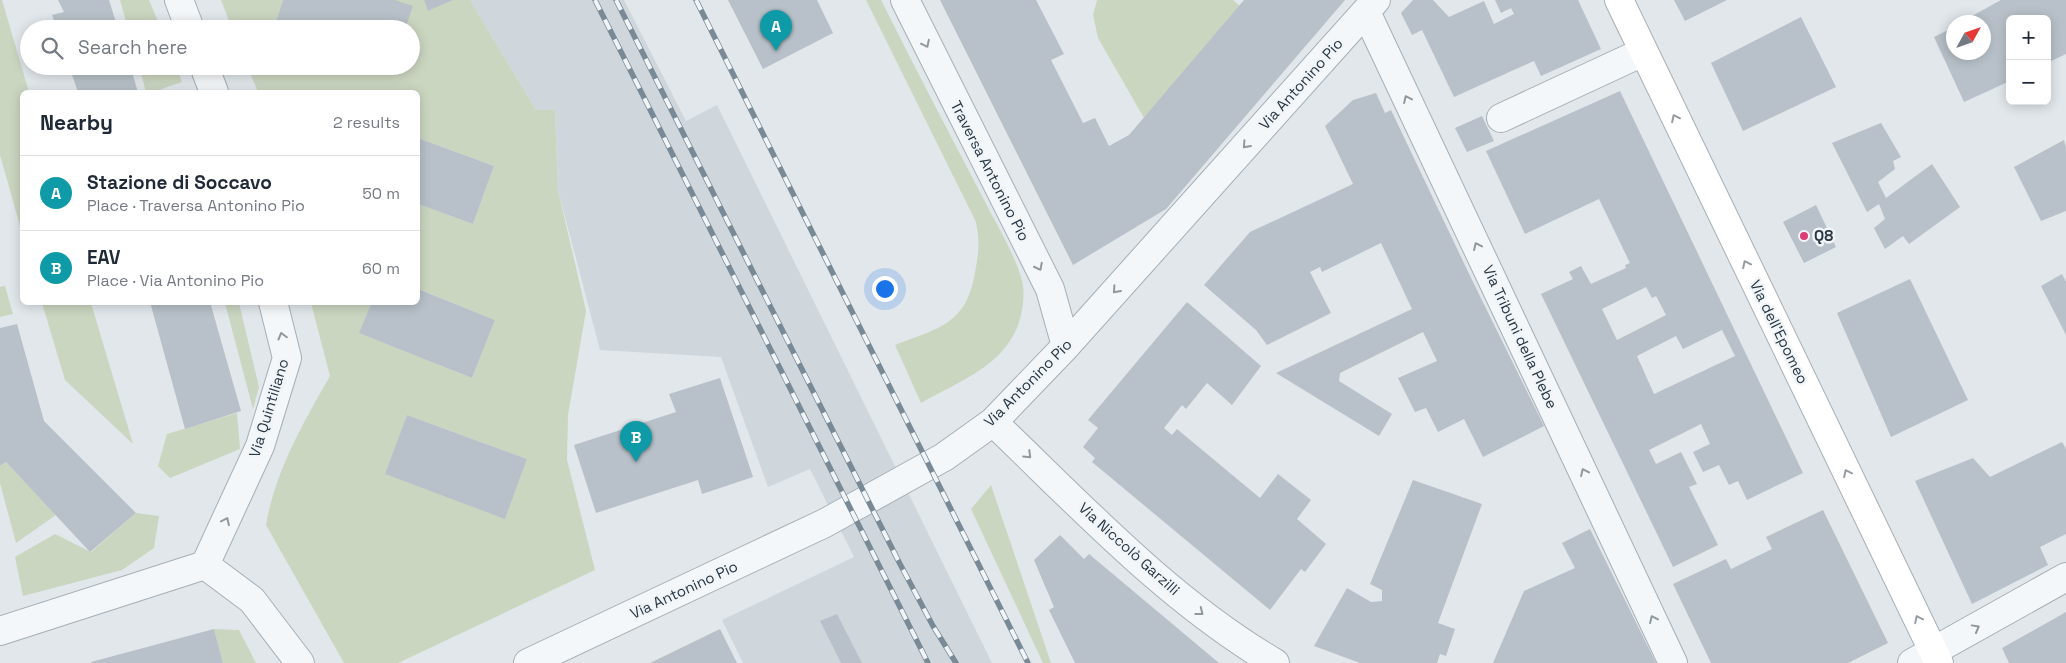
<!DOCTYPE html>
<html lang="en">
<head>
<meta charset="utf-8">
<style>
	:root { --surface:#fff; --page:#f2f2f3; --text:#1f2937; --muted:#747a83; --line:#e0e1e3; --accent:#111827 }
	body { margin:0; font-family:"Space Grotesk",sans-serif; background:var(--page); color:var(--text) }
	.controls { position:absolute; right:15px; top:15px; display:grid; overflow:hidden; border-radius:8px; box-shadow:0 2px 12px #0003 }
	.controls button { width:45px; height:45px; display:grid; place-items:center; padding:0; border:0; border-bottom:1px solid var(--line); background:var(--surface); color:var(--text); font:25px sans-serif }
	.compass { position:absolute; left:1946px; top:15px; width:45px; height:45px; border-radius:50%; background:var(--surface); box-shadow:0 2px 12px #0003; rotate:50deg }
	.you { position:absolute; left:884px; top:288px; width:18px; height:18px; margin:-12px; border:4px solid #fff; border-radius:50%; background:#1a73e8; box-shadow:0 0 0 8px #1a73e833 }
	.badge { display:grid; place-items:center; width:32px; height:32px; border-radius:50%; background:var(--accent); color:#fff; font-size:16px; font-weight:700 }
	.pin { position:absolute; translate:-50% -41px; filter:drop-shadow(0 1px 2px #0008) }
	.pin::after { content:''; position:absolute; top:26px; width:18px; height:15px; background:inherit; clip-path:polygon(0 0,100% 0,50% 100%) }
	.list { margin:0; padding:0; list-style:none }
	h2 { display:flex; justify-content:space-between; align-items:center; height:65px; margin:0; padding:0 20px; font-size:21px }
	h2 small { font-size:16px; font-weight:400; color:var(--muted) }
	.list li { display:grid; grid-template-columns:32px 1fr auto; gap:15px; align-items:center; box-sizing:border-box; height:75px; padding:0 20px; border-top:1px solid var(--line) }
	.list b { display:block; font-size:19px; white-space:nowrap }
	.list p { margin:0; font-size:16px; white-space:nowrap; color:var(--muted) }
	.list em { font-size:16px; font-style:normal; color:var(--muted) }
	.icon { flex:none; width:28px; height:28px; fill:none; stroke:currentColor; stroke-width:2; stroke-linecap:round; stroke-linejoin:round }
	.map { position:relative; flex:none; width:2066px; height:663px; overflow:hidden }
	.search { position:absolute; background:var(--surface); box-shadow:0 2px 12px #0003; left:20px; top:20px; width:400px; height:55px; display:flex; align-items:center; gap:12px; box-sizing:border-box; padding:0 18px; border-radius:28px; color:var(--muted); font-size:19px }
	.panel { position:absolute; background:var(--surface); box-shadow:0 2px 12px #0003; left:20px; top:90px; width:400px; height:215px; border-radius:8px }
	.map>svg:first-child { display:block }
</style>
</head>
<body>
<div class="map">
<svg width="2066" height="663" viewBox="0 0 2066 663">
	<rect width="100%" height="100%" fill="#e1e7eb"/>
	<path fill="#cfd7dd" d="M470 0H624L686 121 717 105 992 663H743L722 620 854 557 810 469 768 487 721 357 600 350 558 190 555 110H536Z"/>
	<path fill="#cbd6c1" fill-rule="evenodd" d="M0 0H2L29 92H22V233L0 155Z
		M120 0H149L161 29H128Z
		M221 0H283L275 25 285 29H232Z
		M395 0H424L429 10 453 0H470L536 110H555L558 190 586 311 568 415 567 460 595 570 398 663H344L266 525C275 472 303 423 330 376L311 303H372L360 333 472 378 495 320 418 289V204L473 224 494 166 418 138V92H258L247 66H411V29H405ZM407 415 527 459 505 518 386 474Z
		M866 0H881C914 66 948 131 982 196 993 218 1020 263 1023 286 1025 300 1021 322 1014 334 996 369 954 384 921 403L895 345C939 328 967 324 975 272 979 252 980 242 976 222Z
		M1097 0H1233L1240 6 1144 118 1098 38 1093 15Z
		M139 66H176L182 82 153 92H146Z
		M5 286 13 314 0 317V287Z
		M42 303H91L133 444 65 380Z
		M225 303H239L259 387 253 409Z
		M237 413 240 449 170 478 158 466 167 434Z
		M6 462 56 515 16 543 0 483V466Z
		M991 485 1051 663H1043L971 509Z
		M136 513 159 516 154 548 122 570 23 596 15 557 55 534 91 552Z
		M214 629 239 630 256 663H223Z"/>
	<path fill="#b8c1c9" fill-rule="evenodd" d="M58 0H109L118 29H57L52 15 64 12Z
		M283 0H395L413 6 405 29H285L275 25Z
		M424 0H453L428 11Z
		M728 0H817L833 33 763 69Z
		M940 0H1036L1064 54 1051 60 1083 123 1095 118 1109 146 1129 135 1244 0H1345L1166 209 1073 265Z
		M1413 0H1433L1449 17 1484 1 1494 24 1514 14 1511 8 1501 13 1495 0H1578L1601 49 1541 76 1534 61 1454 97 1422 30 1412 35 1401 13Z
		M1674 0H1727L1685 21Z
		M2001 0H2066V54L2047 63V19H2010V81L1964 102 1934 37 1954 27V52H1984V22H1961Z
		M1801 17 1836 87 1743 131 1711 63Z
		M69 66H130L138 92H78Z
		M1620 91 1803 473 1747 500 1738 481 1729 485 1719 465 1703 472 1693 452 1710 444 1701 424 1649 450 1656 464 1681 452 1697 484 1689 487 1718 545 1673 567 1541 294 1573 279 1569 272 1581 266 1591 284 1626 268 1625 265 1630 263 1599 199 1525 234 1486 151ZM1646 287 1652 298 1656 296 1666 315 1617 340 1602 309ZM1722 330 1735 356 1654 394 1637 356 1676 336 1683 349Z
		M1376 93 1385 113 1391 110 1472 280 1544 426 1483 457 1464 419 1438 432 1426 408 1415 412 1398 378 1437 361 1423 332 1340 373 1339 381 1392 414 1379 436 1276 373 1412 309 1381 243 1322 272 1320 267 1310 272 1331 313 1267 345 1256 330 1204 285 1250 232 1353 184 1325 126 1353 100Z
		M1482 116 1494 141 1467 152 1455 128Z
		M1881 123 1901 157 1893 161 1895 169 1878 182 1886 198 1932 164 1960 207 1909 244 1903 236 1885 249 1874 228 1885 219 1879 204 1867 212 1832 143Z
		M418 138 494 166 473 224 418 204Z
		M2064 140 2066 148V211L2041 221 2014 167Z
		M1816 205 1836 247 1804 263 1783 222Z
		M2062 274 2066 282V335L2041 286Z
		M1910 279 1968 400 1891 437 1837 313Z
		M418 289 495 320 472 378 359 333 372 302H418Z
		M150 302H210L241 411 185 429Z
		M1187 302 1261 366 1232 405 1207 383 1186 409 1182 405 1164 428 1172 435 1177 429 1260 498 1278 474 1311 500 1297 519 1326 544 1305 572 1301 569 1270 610 1092 462 1095 458 1083 447 1098 428 1088 420Z
		M17 324 44 421 136 513 90 552 6 462 0 466V328Z
		M720 378 753 477 702 494 698 480 596 513 574 445 676 412 669 394Z
		M407 415 527 459 505 519 385 474Z
		M2062 442 2066 449V534L2040 547 2048 565 1972 604 1915 481 1973 458 1990 477Z
		M1413 480 1482 504 1438 623 1455 629 1446 656 1440 654 1437 663H1360L1314 646 1347 588 1371 602 1382 601V590L1370 584Z
		M1823 510 1888 643 1848 663H1711L1673 584 1726 559 1731 569 1772 549 1766 537Z
		M1590 529 1656 663H1493L1524 591 1575 568 1562 543Z
		M1060 535 1084 559 1089 554 1219 663H1075L1049 610 1054 607 1034 560Z
		M2066 612V663H2009L2002 648Z
		M837 614 862 663H841L820 621Z
		M214 629 223 663H91V662Z
		M720 629 737 663H650Z"/>
	<g fill="none" stroke-linecap="round" stroke-linejoin="round">
		<defs>
			<path id="street" d="M179 0 190 29
				M905 0 1050 289 1066 346
				M1366 12 1673 663
				M204 66 214 92
				M1501 118 1643 52
				M993 422C1082 507 1168 600 1275 663
				M205 565 260 446 287 358 273 302
				M0 631 205 565 252 600 300 663
				M528 663 825 523 944 457 993 422 1066 346 1376 0
				M1912 663 2066 577"/>
			<path id="secondary" d="M1619 0 1939 663"/>
		</defs>
		<use href="#street" stroke="#a6afb6" stroke-width="30"/>
		<use href="#secondary" stroke="#a6afb6" stroke-width="30"/>
		<use href="#street" stroke="#f4f7f9" stroke-width="28"/>
		<use href="#secondary" stroke="#fff" stroke-width="28"/>
		<defs>
			<path id="rail" d="M595 0 928 663
				M616 0 900 564 933 626 956 663
				M696 0 1028 663"/>
		</defs>
		<use href="#rail" stroke="#798a96" stroke-width="5.5"/>
		<use href="#rail" stroke="#f1f5f8" stroke-width="4" stroke-dasharray="11" stroke-linecap="butt"/>
	</g>
	<defs><path id="oneway-chevron" d="M-2-3.5L2.5 0L-2 3.5" fill="none" stroke-width="1.6" stroke-linecap="round" stroke-linejoin="round" transform="scale(1.25)"/></defs>
	<g stroke="#8e989e">
		<use href="#oneway-chevron" transform="translate(926 44) rotate(64)"/>
		<use href="#oneway-chevron" transform="translate(1407 99) rotate(-115)"/>
		<use href="#oneway-chevron" transform="translate(1246 145) rotate(132)"/>
		<use href="#oneway-chevron" transform="translate(1477 246) rotate(-115)"/>
		<use href="#oneway-chevron" transform="translate(1039 267) rotate(63)"/>
		<use href="#oneway-chevron" transform="translate(1116 290) rotate(132)"/>
		<use href="#oneway-chevron" transform="translate(282 336) rotate(-105)"/>
		<use href="#oneway-chevron" transform="translate(1028 455) rotate(44)"/>
		<use href="#oneway-chevron" transform="translate(1584 472) rotate(-115)"/>
		<use href="#oneway-chevron" transform="translate(226 521) rotate(-65)"/>
		<use href="#oneway-chevron" transform="translate(1200 612) rotate(38)"/>
		<use href="#oneway-chevron" transform="translate(1653 619) rotate(-115)"/>
		<use href="#oneway-chevron" transform="translate(1976 628) rotate(-29)"/>
	</g>
	<g stroke="#949ca2">
		<use href="#oneway-chevron" transform="translate(1675 118) rotate(-116)"/>
		<use href="#oneway-chevron" transform="translate(1746 264) rotate(-116)"/>
		<use href="#oneway-chevron" transform="translate(1847 473) rotate(-116)"/>
		<use href="#oneway-chevron" transform="translate(1918 619) rotate(-116)"/>
	</g>
	<circle fill="#da3c75" stroke="#f1f5f8" stroke-width="2" cx="1804" cy="236" r="5"/>
	<g text-anchor="middle" stroke-width="5" stroke-linejoin="round" paint-order="stroke">
		<g font-size="15" fill="#283844" stroke="#f1f5f8">
			<text transform="translate(1301 84) rotate(-48)" y="5">Via Antonino Pio</text>
			<text transform="translate(990 171) rotate(63)" y="5">Traversa Antonino Pio</text>
			<text transform="translate(1779 332) rotate(64)" y="5">Via dell'Epomeo</text>
			<text transform="translate(1520 337) rotate(65)" y="5">Via Tribuni della Plebe</text>
			<text transform="translate(1028 383) rotate(-45)" y="5">Via Antonino Pio</text>
			<text transform="translate(269 408) rotate(-73)" y="5">Via Quintiliano</text>
			<text transform="translate(1129 549) rotate(42)" y="5">Via Niccolò Garzilli</text>
			<text transform="translate(684 590) rotate(-25)" y="5">Via Antonino Pio</text>
		</g>
		<g font-size="15" font-weight="bold" fill="#283844" stroke="#f1f5f8" text-anchor="start">
			<text x="1814" y="241">Q8</text>
		</g>
	</g>
</svg>
<div class="controls">
<button>+</button>
<button>−</button>
</div>
<svg class="compass" viewBox="-18 -18 36 36"><path d="M0-13l5 13h-10z" fill="#e53935"/><path d="M0 13l5-13h-10z" fill="#747a83"/></svg>
<div class="you"></div>
<div class="pin badge" style="left:776px;top:51px;background:#0f9aa8">A</div>
<div class="pin badge" style="left:636px;top:462px;background:#0f9aa8">B</div>
<div class="search"><svg class="icon" aria-label="search" viewBox="0 0 24 24"><circle cx="10" cy="10" r="6"/><path d="M15 15l6 6"/></svg>Search here</div>
<section class="panel">
<h2>Nearby<small>2 results</small></h2>
<ul class="list">
<li><span class="badge" style="background:#0f9aa8">A</span><div><b>Stazione di Soccavo</b><p>Place · Traversa Antonino Pio</p></div><em>50 m</em></li>
<li><span class="badge" style="background:#0f9aa8">B</span><div><b>EAV</b><p>Place · Via Antonino Pio</p></div><em>60 m</em></li>
</ul>
</section>
</div>
</body>
</html>
